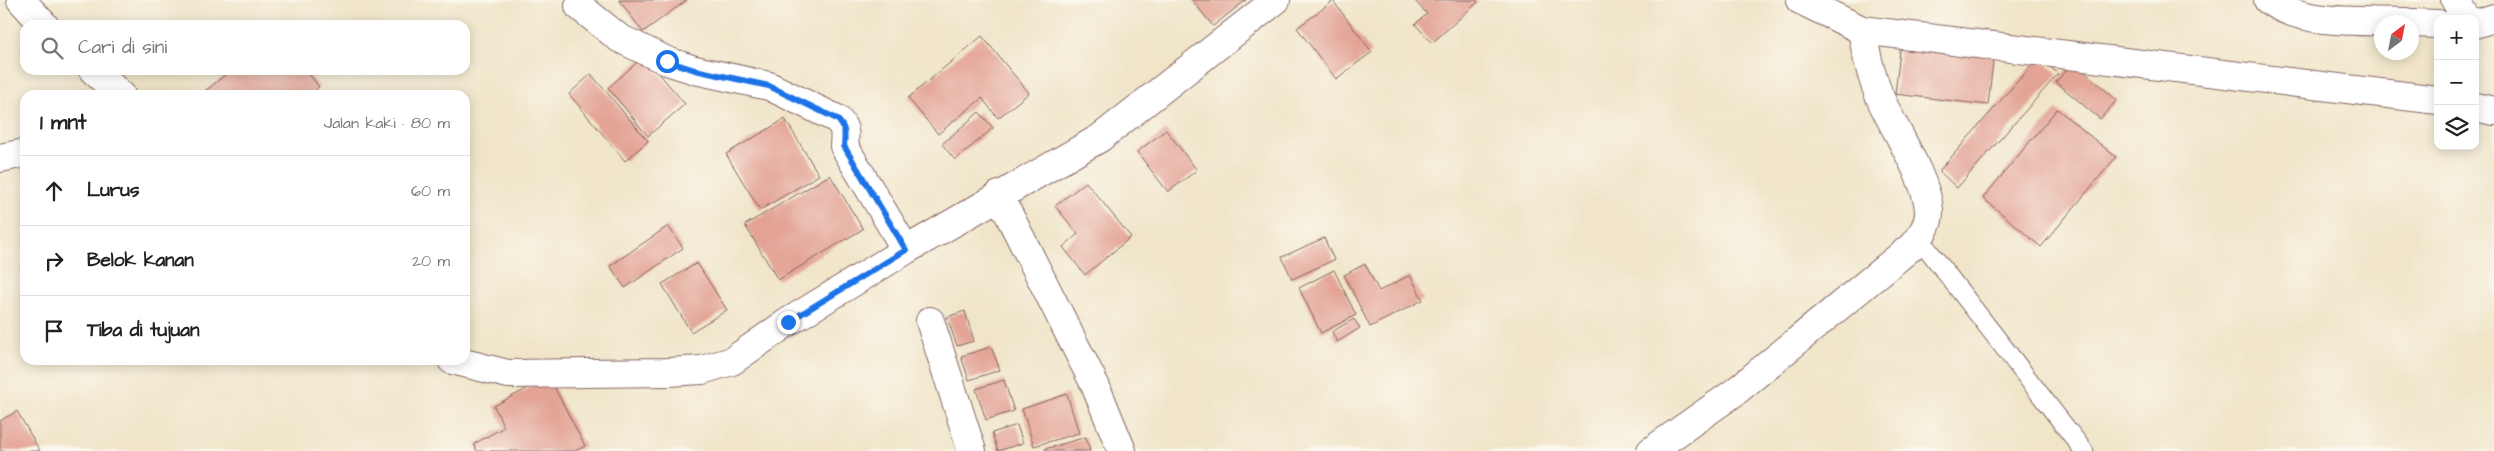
<!DOCTYPE html>
<html lang="id">
<head>
<meta charset="utf-8">
<style>
	:root { --surface:#fff; --page:#f2f2f2; --text:#202124; --muted:#757577; --line:#e0e0e0 }
	body { margin:0; font-family:"Architects Daughter",sans-serif; background:var(--page); color:var(--text) }
	.controls { position:absolute; right:15px; top:15px; display:grid; overflow:hidden; border-radius:10px; box-shadow:0 2px 12px #0003 }
	.controls button { width:45px; height:45px; display:grid; place-items:center; padding:0; border:0; border-bottom:1px solid var(--line); background:var(--surface); color:var(--text); font:25px sans-serif }
	.compass { position:absolute; left:2374px; top:15px; width:45px; height:45px; border-radius:50%; background:var(--surface); box-shadow:0 2px 12px #0003; rotate:32deg }
	.stop { position:absolute; width:15px; height:15px; margin:-11px; border:4px solid #1a73e8; border-radius:50%; background:#fff }
	.stop.end { background:#1a73e8; border-color:#fff; box-shadow:0 1px 5px #0008 }
	.list { margin:0; padding:0; list-style:none }
	h2 { display:flex; justify-content:space-between; align-items:center; height:65px; margin:0; padding:0 20px; font-size:21px }
	h2 small { font-size:16px; font-weight:400; color:var(--muted) }
	.list li { display:grid; grid-template-columns:32px 1fr auto; gap:15px; align-items:center; box-sizing:border-box; height:70px; padding:0 20px; border-top:1px solid var(--line) }
	.list b { display:block; font-size:19px; white-space:nowrap }
	.list em { font-size:16px; font-style:normal; color:var(--muted) }
	.icon { flex:none; width:28px; height:28px; fill:none; stroke:currentColor; stroke-width:2; stroke-linecap:round; stroke-linejoin:round }
	.map { position:relative; flex:none; width:2494px; height:451px; overflow:hidden }
	.search { position:absolute; background:var(--surface); box-shadow:0 2px 12px #0003; left:20px; top:20px; width:450px; height:55px; display:flex; align-items:center; gap:12px; box-sizing:border-box; padding:0 18px; border-radius:15px; color:var(--muted); font-size:19px }
	.panel { position:absolute; background:var(--surface); box-shadow:0 2px 12px #0003; left:20px; top:90px; width:450px; height:275px; border-radius:15px }
	.map>svg:first-child { display:block }
</style>
</head>
<body>
<div class="map">
<svg width="2494" height="451" viewBox="0 0 2494 451">
	<rect width="100%" height="100%" fill="#fbf7ec"/>
	<filter id="ink" filterUnits="userSpaceOnUse"><feTurbulence type="fractalNoise" baseFrequency=".02" numOctaves="2"/><feDisplacementMap in="SourceGraphic" scale="10" xChannelSelector="R" yChannelSelector="G"/><feConvolveMatrix kernelMatrix="1 2 1 2 8 2 1 2 1" color-interpolation-filters="sRGB"/></filter>
	<filter id="wash" filterUnits="userSpaceOnUse"><feTurbulence type="fractalNoise" baseFrequency=".0096" numOctaves="4" result="noise"/><feDisplacementMap in="SourceGraphic" scale="20" xChannelSelector="R" yChannelSelector="G"/><feGaussianBlur stdDeviation="1.12" result="paint"/><feColorMatrix in="noise" values="0 0 0 0 0 0 0 0 0 0 0 0 0 0 0 0 0 1.4 0 .05"/><feComposite in="paint" operator="in"/></filter>
	<g filter="url(#wash)">
		<rect width="100%" height="100%" fill="#f0e5c9"/>
		<g id="blocks">
			<path fill="#e3a496" d="M619 0H687L643 32Z
				M1192 0H1246L1213 26Z
				M1414 0H1476L1478 2 1432 43 1415 24 1427 14Z
				M1333 1 1372 52 1336 79 1297 28Z
				M982 36 1029 93 998 118 982 98 938 134 908 98Z
				M1901 43 1994 53 1988 105 1895 94Z
				M644 56 685 104 648 136 608 88Z
				M2039 57 2058 74 1957 188 1939 171Z
				M2073 62 2117 100 2100 119 2056 82Z
				M231 70H306L319 87 309 95H206L204 92Z
				M591 74 648 141 625 161 569 94Z
				M2057 109 2116 157 2041 247 1983 198Z
				M979 112 993 128 955 160 942 144Z
				M785 119 819 175 760 210 726 154Z
				M1166 130 1197 170 1168 192 1137 152Z
				M830 175 863 229 778 280 745 225Z
				M1086 182 1131 237 1085 275 1063 247 1078 234 1055 206Z
				M668 226 683 248 625 288 610 266Z
				M1324 238 1334 260 1292 279 1282 257Z
				M697 263 727 310 691 332 662 284Z
				M1365 264 1379 291 1410 275 1423 300 1370 327 1344 275Z
				M1334 270 1356 315 1321 333 1299 288Z
				M965 311 974 341 957 346 947 317Z
				M1354 319 1360 328 1337 342 1332 332Z
				M991 347 1000 370 969 380 961 356Z
				M549 377 585 446 575 451H477L474 444 504 427 494 406Z
				M1004 380 1014 411 986 420 976 389Z
				M1067 394 1079 433 1034 446 1022 409Z
				M17 411 40 451H0V421Z
				M1017 425 1023 443 998 451 992 433Z
				M1086 437 1090 451H1045V449Z"/>
		</g>
	</g>
	<g filter="url(#ink)">
		<use href="#blocks" fill-opacity="0" stroke="#846462" stroke-width="1"/>
		<g fill="none" stroke-linecap="round" stroke-linejoin="round">
			<defs>
				<path id="service" d="M1919 238 2084 451"/>
				<path id="minor" d="M21 0 44 25
					M1800 0 1862 30 2438 100
					M2268 0C2302 26 2364 20 2406 22
					M2455 0 2467 19
					M579 6 619 38 667 61 695 70 769 86 837 119C846 128 845 134 844 146L906 250
					M2412 23 2438 24
					M2475 24 2494 18
					M93 70 121 95
					M2475 107 2494 111
					M0 158 25 153
					M999 195 1095 385 1122 451
					M930 321 972 451
					M452 360 508 374 668 372 702 370 732 361 788 322 906 250 1100 138 1276 0
					M1651 451 1735 392 1911 247C1920 237 1930 225 1929 210 1927 180 1896 132 1883 104 1872 81 1866 55 1862 30"/>
			</defs>
			<use href="#service" stroke="#846462" stroke-width="20"/>
			<use href="#minor" stroke="#846462" stroke-width="30"/>
			<use href="#service" stroke="#fff" stroke-width="18"/>
			<use href="#minor" stroke="#fff" stroke-width="28"/>
		</g>
	</g>
	<g fill="none" stroke-linecap="round" stroke-linejoin="round" filter="url(#ink)">
		<path stroke="#1a73e8" stroke-width="6" d="M667 61 695 70 769 86 837 119C846 128 845 134 844 146L906 250 788 322"/>
	</g>
</svg>
<div class="controls">
<button>+</button>
<button>−</button>
<button><svg class="icon" aria-label="layers" viewBox="0 0 24 24"><path d="M12 4l9 5-9 5-9-5zM3 14l9 5 9-5"/></svg></button>
</div>
<svg class="compass" viewBox="-18 -18 36 36"><path d="M0-13l5 13h-10z" fill="#e53935"/><path d="M0 13l5-13h-10z" fill="#757577"/></svg>
<div class="stop" style="left:667px;top:61px"></div>
<div class="stop end" style="left:788px;top:322px"></div>
<div class="search"><svg class="icon" aria-label="search" viewBox="0 0 24 24"><circle cx="10" cy="10" r="6"/><path d="M15 15l6 6"/></svg>Cari di sini</div>
<section class="panel">
<h2>1 mnt<small>Jalan kaki · 80 m</small></h2>
<ul class="list">
<li><svg class="icon" aria-label="ahead" viewBox="0 0 24 24"><path d="M12 20V5M6 11l6-6 6 6"/></svg><div><b>Lurus</b></div><em>60 m</em></li>
<li><svg class="icon" aria-label="right" viewBox="0 0 24 24"><path d="M7 20v-9h11M14 6l5 5-5 5"/></svg><div><b>Belok kanan</b></div><em>20 m</em></li>
<li><svg class="icon" aria-label="arrive" viewBox="0 0 24 24"><path d="M6 21V4h12l-3 4 3 4H6"/></svg><div><b>Tiba di tujuan</b></div></li>
</ul>
</section>
</div>
</body>
</html>
